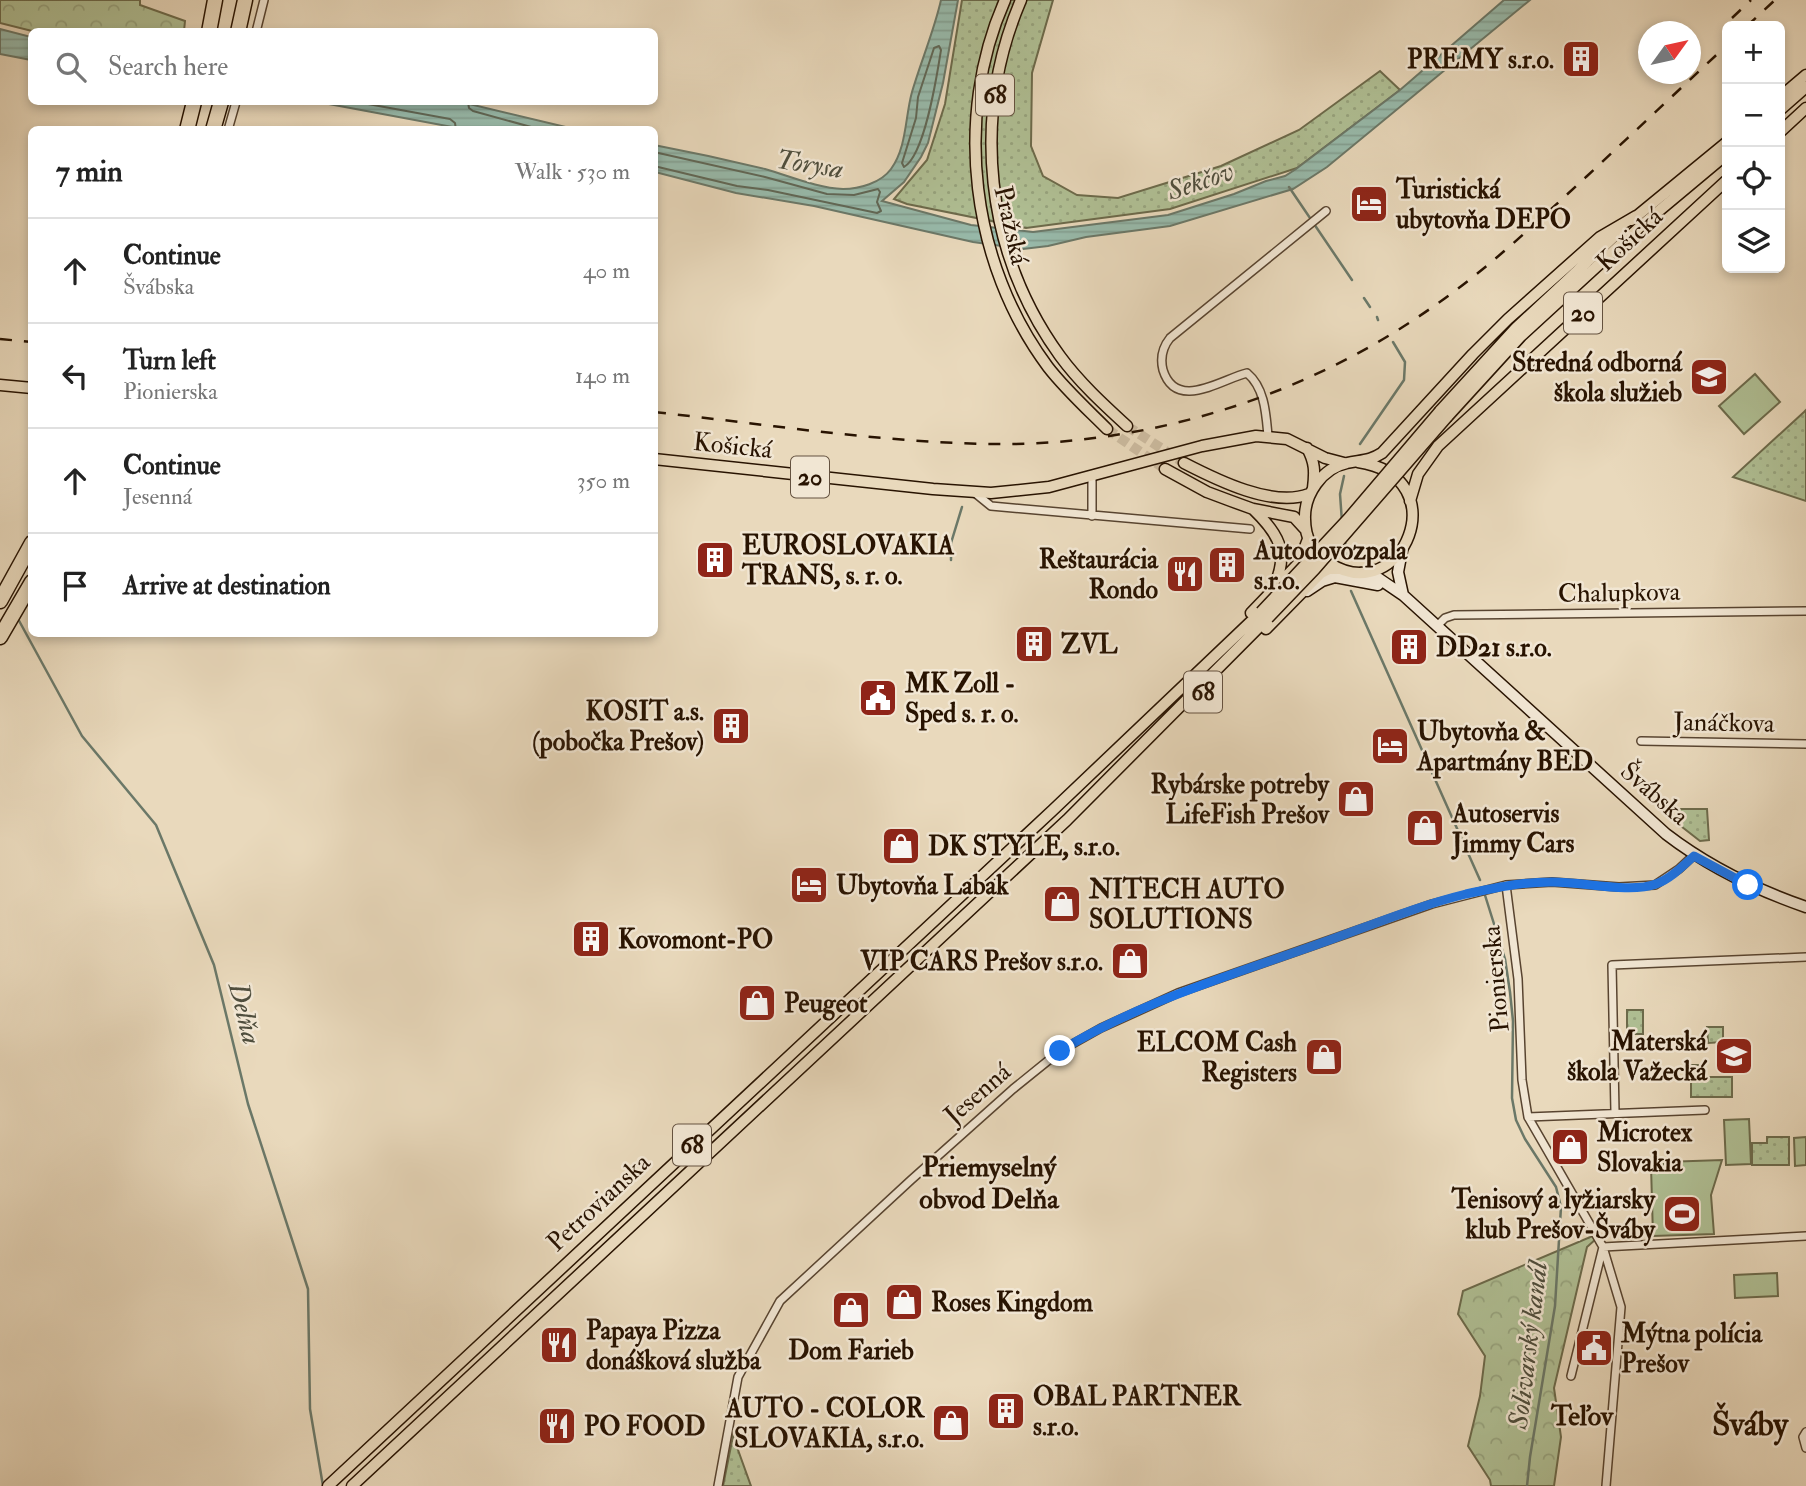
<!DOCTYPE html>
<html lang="en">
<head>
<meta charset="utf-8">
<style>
	:root { --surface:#fff; --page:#f6f6f6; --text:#222; --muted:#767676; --line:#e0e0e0 }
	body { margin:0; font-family:"IM FELL Double Pica",serif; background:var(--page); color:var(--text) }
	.controls { position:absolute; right:21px; top:21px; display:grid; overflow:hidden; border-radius:10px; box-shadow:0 4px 10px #0003 }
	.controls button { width:63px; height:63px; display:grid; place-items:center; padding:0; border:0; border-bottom:2px solid var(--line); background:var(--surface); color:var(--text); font:35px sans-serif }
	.compass { position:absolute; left:1638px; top:21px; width:63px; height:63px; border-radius:50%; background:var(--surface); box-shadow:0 4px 10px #0003; rotate:57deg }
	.stop { position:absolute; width:21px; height:21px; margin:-16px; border:5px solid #1a73e8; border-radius:50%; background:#fff }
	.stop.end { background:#1a73e8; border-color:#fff; box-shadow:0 2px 7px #0008 }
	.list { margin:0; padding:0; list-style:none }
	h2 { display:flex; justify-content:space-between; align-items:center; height:91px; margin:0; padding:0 28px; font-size:30px }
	h2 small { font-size:23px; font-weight:400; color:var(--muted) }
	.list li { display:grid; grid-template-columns:46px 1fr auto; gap:21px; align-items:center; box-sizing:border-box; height:105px; padding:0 28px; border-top:2px solid var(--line) }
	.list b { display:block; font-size:26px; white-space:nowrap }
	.list p { margin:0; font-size:23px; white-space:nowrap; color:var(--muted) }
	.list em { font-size:23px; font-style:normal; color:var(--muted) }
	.icon { flex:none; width:38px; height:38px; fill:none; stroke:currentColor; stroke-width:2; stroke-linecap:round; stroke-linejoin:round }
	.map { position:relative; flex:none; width:1806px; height:1486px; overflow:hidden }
	.search { position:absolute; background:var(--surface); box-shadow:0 4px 10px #0003; left:28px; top:28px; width:630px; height:77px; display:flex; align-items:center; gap:18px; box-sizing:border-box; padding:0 24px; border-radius:10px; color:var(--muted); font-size:26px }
	.panel { position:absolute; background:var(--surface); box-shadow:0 4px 10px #0003; left:28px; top:126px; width:630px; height:511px; border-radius:10px }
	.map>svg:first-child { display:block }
</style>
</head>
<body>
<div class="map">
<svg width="1806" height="1486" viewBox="0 0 1806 1486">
	<defs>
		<pattern id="grass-dots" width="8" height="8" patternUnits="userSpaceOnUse" patternTransform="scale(1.75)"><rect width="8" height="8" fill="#b0c095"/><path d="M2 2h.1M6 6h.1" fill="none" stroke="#97a47f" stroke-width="1.8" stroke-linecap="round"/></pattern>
		<pattern id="forest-crowns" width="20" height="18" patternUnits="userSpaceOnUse" patternTransform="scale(1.75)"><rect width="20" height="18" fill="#b0c095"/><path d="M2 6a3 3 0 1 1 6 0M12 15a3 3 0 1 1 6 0" fill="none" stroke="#97a47f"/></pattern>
		<pattern id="water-rules" width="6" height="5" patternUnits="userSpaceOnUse" patternTransform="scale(1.75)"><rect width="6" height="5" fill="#98bbac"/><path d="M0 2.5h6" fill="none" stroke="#83a092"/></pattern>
	</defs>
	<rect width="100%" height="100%" fill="#e9d9bc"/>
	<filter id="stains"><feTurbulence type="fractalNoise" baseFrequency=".00286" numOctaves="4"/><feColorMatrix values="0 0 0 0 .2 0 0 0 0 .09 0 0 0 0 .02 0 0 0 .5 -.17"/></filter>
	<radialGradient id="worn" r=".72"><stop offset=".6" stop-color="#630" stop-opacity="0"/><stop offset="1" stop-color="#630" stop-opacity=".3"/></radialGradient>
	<path fill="url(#grass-dots)" stroke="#6c6a4b" stroke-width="2" d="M962 0H1053L1032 73 1031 146 1043 176 1077 195 1118 198 1221 166 1299 130 1380 71 1400 90 1297 168 1170 209 1026 228 907 204 894 199 927 160 945 104Z
		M1806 410V501L1733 477 1804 412Z
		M1677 809H1707L1709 840 1700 841 1677 823Z
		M1627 1010H1643V1034H1627Z
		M1707 1027H1723V1042L1708 1043Z
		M1691 1065H1698L1704 1077H1732V1097H1691Z
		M1767 1137H1789V1165H1752V1143H1767Z
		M733 1436 751 1486H723Z"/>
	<path fill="url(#forest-crowns)" stroke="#6c6a4b" stroke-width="2" d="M0 0H140V5L185 21 184 31 36 32 0 23Z
		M1595 1235 1597 1238 1587 1247 1554 1388 1561 1437 1554 1486H1491L1490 1480 1468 1446 1480 1396 1485 1356 1458 1314 1463 1291Z"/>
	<path fill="#b0c095" stroke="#6c6a4b" stroke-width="2" d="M1755 374 1780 402 1744 434 1719 406Z
		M1749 1119 1751 1164 1726 1165 1724 1120Z
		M1806 1137V1165L1795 1166 1794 1138Z
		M1722 1160 1711 1195 1714 1234 1653 1236 1651 1166H1663L1664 1162Z
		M1777 1273 1778 1296 1735 1298 1734 1275Z"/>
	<path fill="url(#water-rules)" stroke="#6b7868" stroke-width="2" d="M941 0H958L943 83 928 143 921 157 904 182 882 201 971 225 1033 232 1168 215 1234 194 1266 181 1285 176 1296 169 1400 90 1504 0H1530L1327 167 1293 189 1170 226 1086 237 1048 246 1023 249 973 242 814 206 736 193 655 172 654 145C691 152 728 160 765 169 790 176 817 188 843 189 859 189 881 183 891 169 907 147 905 117 912 92 921 61 934 31 941 0Z
		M0 29 31 37V60L0 54Z
		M318 102H461L574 129H463Z"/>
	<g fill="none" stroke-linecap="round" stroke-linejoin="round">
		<path stroke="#606756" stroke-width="2" d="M939 46 941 50C937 75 925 155 904 167L902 163 916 118 918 97 934 48Z
			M357 102 450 119 455 123 456 130
			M468 102 469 108 473 111 542 130
			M654 152 765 177 827 194 854 195 878 189 880 192 877 202 881 211 877 213 768 190 737 186 654 166"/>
		<path stroke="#6b7868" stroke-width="2.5" d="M1289 187 1352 280
			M1364 298 1370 307
			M1377 317 1378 320
			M1360 444 1404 380 1405 362 1393 342
			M1342 522 1340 494 1344 476
			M1345 542 1347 559
			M951 560V543L962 507
			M1351 591 1480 880
			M17 617 82 736 156 825 214 965 248 1104 308 1289 310 1409 323 1486
			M1484 892 1505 959 1510 992 1513 1021 1512 1098 1516 1120 1525 1139 1556 1187 1561 1207 1555 1306 1530 1457 1527 1486"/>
		<path stroke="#ccbba0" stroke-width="10" stroke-dasharray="10 5" stroke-linecap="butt" d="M1127 426 1184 463
			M1107 429 1165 469"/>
		<defs>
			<path id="street" d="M256 32 264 0
				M228 130 236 102
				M1268 436C1266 414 1265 388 1247 373 1222 379 1176 412 1163 370 1160 358 1162 348 1170 338L1326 211
				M1092 475V516
				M975 493 991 506 1250 529
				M1437 626 1445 618 1454 615 1806 611
				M1641 741 1806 744
				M1506 885 1518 979 1522 1080 1528 1117 1603 1247 1621 1307 1606 1486
				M1615 1112 1612 965 1806 957
				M1528 1117 1705 1110
				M1571 1376 1603 1247 1806 1236
				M1806 1432 1803 1437 1806 1448
				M718 1486 738 1377 780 1301 911 1180 1013 1089 1060 1051 1101 1028 1178 993 1432 904 1506 885 1552 882 1619 887 1655 885 1679 869 1694 855"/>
			<path id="secondary" d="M1402 551 1398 572 1403 595
				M1361 573 1378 578 1403 595 1666 834C1709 867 1754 889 1806 907
				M1307 591 1322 581 1335 577 1378 585"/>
			<path id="primary" d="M1005 0C953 117 971 264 1048 367 1065 389 1087 409 1107 429
				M1021 0C971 117 985 253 1060 356 1079 382 1103 404 1127 426
				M1780 97 1806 75
				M1780 110 1806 87
				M1780 132 1806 108
				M1632 220 1727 142
				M0 385 32 388
				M1440 411 1516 328 1620 231
				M1447 417 1521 336 1642 225 1727 154
				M1307 448C1315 462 1315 472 1313 488
				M654 459 933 489 991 493 1049 487 1202 446 1256 436 1287 439 1325 458 1344 463
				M1358 462C1459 477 1402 610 1329 563 1313 553 1305 538 1305 519 1304 495 1322 468 1347 463 1360 460 1370 461 1382 453L1473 354 1508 319 1600 237 1636 216
				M1184 463C1217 480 1273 508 1309 494
				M1165 469 1207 492 1231 501 1253 509 1294 517 1305 529
				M1410 501 1418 474 1438 446 1727 180
				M1253 509C1278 533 1290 552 1274 586
				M1251 613 1299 563 1308 539
				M1266 629 1321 573 1329 569H1340
				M328 1486 1053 810 1261 612
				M352 1486 1067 820 1268 618"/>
			<path id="highway" d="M209 32 215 0
				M238 32 245 0
				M187 130 194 102
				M213 130 221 102
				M0 601 32 543
				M0 637 32 582"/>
		</defs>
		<use href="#street" stroke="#584430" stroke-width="10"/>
		<use href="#secondary" stroke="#281301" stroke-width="13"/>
		<use href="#primary" stroke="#281301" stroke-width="13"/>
		<use href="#highway" stroke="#281301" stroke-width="17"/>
		<use href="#street" stroke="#f1e6d3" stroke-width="7"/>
		<use href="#secondary" stroke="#f1e6d3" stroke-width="10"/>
		<use href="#primary" stroke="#e9d9bc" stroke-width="10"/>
		<use href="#highway" stroke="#e9d9bc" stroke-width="14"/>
		<path stroke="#281301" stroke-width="2.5" stroke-dasharray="12 12" stroke-linecap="butt" d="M1732 18 1751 0
			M1747 26 1775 0
			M0 339 32 342
			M654 412C774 425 895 445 1015 444 1164 441 1313 392 1434 306 1489 268 1537 222 1586 177 1633 133 1680 89 1727 45"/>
		<defs>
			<path id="primary-bridge" d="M1261 612 1348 519 1440 411
				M1268 618 1315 569 1447 417"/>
		</defs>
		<use href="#primary-bridge" stroke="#281301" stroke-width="13" stroke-linecap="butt"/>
		<use href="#primary-bridge" stroke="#e9d9bc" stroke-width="10"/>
	</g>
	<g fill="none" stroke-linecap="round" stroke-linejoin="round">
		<path stroke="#1a73e8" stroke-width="9" d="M1060 1051C1138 1003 1225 977 1310 947 1362 929 1413 907 1466 894 1494 888 1522 882 1550 882 1580 881 1629 894 1656 884 1670 879 1683 866 1694 856L1748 885"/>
	</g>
	<defs>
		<symbol id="building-square" viewBox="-11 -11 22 22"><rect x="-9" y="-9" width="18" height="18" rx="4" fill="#8f2418" stroke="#f1e6d3"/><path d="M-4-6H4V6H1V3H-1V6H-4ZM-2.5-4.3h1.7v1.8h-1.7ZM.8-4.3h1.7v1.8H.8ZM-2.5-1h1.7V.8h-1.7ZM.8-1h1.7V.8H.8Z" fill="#fff"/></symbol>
		<symbol id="hotel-square" viewBox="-11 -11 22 22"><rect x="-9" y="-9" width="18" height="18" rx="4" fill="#8f2418" stroke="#f1e6d3"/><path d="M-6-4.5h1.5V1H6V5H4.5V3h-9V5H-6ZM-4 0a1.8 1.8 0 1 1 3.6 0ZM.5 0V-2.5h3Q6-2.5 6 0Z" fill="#fff"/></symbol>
		<symbol id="school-square" viewBox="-11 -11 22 22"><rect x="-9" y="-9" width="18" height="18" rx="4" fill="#8f2418" stroke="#f1e6d3"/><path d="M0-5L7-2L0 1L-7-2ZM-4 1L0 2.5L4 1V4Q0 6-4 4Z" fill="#fff"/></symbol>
		<symbol id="restaurant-square" viewBox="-11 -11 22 22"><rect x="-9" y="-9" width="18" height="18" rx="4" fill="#8f2418" stroke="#f1e6d3"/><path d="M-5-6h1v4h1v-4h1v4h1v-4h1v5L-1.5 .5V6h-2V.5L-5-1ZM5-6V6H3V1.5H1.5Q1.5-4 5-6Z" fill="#fff"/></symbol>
		<symbol id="civic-square" viewBox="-11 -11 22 22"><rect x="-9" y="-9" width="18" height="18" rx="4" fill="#8f2418" stroke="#f1e6d3"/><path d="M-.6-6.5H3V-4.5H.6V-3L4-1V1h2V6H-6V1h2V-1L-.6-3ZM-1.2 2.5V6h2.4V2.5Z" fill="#fff"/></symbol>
		<symbol id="shop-square" viewBox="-11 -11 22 22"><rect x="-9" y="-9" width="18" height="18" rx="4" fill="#8f2418" stroke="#f1e6d3"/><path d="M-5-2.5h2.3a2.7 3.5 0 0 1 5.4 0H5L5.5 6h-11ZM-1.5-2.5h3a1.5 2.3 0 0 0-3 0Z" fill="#fff"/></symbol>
		<symbol id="stadium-square" viewBox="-11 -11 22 22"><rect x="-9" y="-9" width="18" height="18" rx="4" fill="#8f2418" stroke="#f1e6d3"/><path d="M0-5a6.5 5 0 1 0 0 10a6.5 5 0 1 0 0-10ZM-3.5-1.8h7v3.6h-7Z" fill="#fff"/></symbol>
	</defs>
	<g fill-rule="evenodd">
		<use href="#building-square" x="1559" y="37" width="44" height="44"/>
		<use href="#hotel-square" x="1347" y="182" width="44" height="44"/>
		<use href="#school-square" x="1687" y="355" width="44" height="44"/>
		<use href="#building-square" x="693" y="538" width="44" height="44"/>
		<use href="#building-square" x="1205" y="543" width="44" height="44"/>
		<use href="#restaurant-square" x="1163" y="552" width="44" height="44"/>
		<use href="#building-square" x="1012" y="622" width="44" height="44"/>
		<use href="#building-square" x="1387" y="625" width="44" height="44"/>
		<use href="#civic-square" x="856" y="676" width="44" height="44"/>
		<use href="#building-square" x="709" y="704" width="44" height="44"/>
		<use href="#hotel-square" x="1368" y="724" width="44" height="44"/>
		<use href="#shop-square" x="1334" y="777" width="44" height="44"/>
		<use href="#shop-square" x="1403" y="806" width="44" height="44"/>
		<use href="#shop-square" x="879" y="824" width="44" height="44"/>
		<use href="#hotel-square" x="787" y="863" width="44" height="44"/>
		<use href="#shop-square" x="1040" y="882" width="44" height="44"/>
		<use href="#building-square" x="569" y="917" width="44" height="44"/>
		<use href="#shop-square" x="1108" y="939" width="44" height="44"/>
		<use href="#shop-square" x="735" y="981" width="44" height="44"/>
		<use href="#school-square" x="1712" y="1034" width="44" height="44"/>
		<use href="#shop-square" x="1302" y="1035" width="44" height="44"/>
		<use href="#shop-square" x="1548" y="1125" width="44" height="44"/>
		<use href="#stadium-square" x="1660" y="1192" width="44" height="44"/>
		<use href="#shop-square" x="882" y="1280" width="44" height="44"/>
		<use href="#shop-square" x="829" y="1288" width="44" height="44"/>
		<use href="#restaurant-square" x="537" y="1323" width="44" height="44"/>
		<use href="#civic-square" x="1572" y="1326" width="44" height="44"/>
		<use href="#building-square" x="984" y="1389" width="44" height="44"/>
		<use href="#shop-square" x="929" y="1401" width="44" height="44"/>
		<use href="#restaurant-square" x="535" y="1404" width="44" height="44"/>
	</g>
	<g text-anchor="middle" stroke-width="5" stroke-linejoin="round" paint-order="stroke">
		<g fill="#f1e6d3" stroke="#645240" stroke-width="2">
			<rect x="976" y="74.5" width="38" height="41" rx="5"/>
			<rect x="1564" y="292.5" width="38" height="41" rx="5"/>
			<rect x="791" y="456.5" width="38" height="41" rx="5"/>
			<rect x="1184" y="671.5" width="38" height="41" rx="5"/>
			<rect x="673" y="1124.5" width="38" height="41" rx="5"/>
		</g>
		<g font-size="24" font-weight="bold" fill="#281301">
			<text x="995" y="103">68</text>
			<text x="1583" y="321">20</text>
			<text x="810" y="485">20</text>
			<text x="1203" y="700">68</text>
			<text x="692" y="1153">68</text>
		</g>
		<g font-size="26" font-weight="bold" fill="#281301" stroke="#f1e6d3" text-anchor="start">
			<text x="1554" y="68" text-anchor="end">PREMY s.r.o.</text>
			<text x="1396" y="198">Turistická<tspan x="1396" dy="30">ubytovňa DEPO</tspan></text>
			<text x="1682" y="371" text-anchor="end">Stredná odborná<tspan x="1682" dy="30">škola služieb</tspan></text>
			<text x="742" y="554">EUROSLOVAKIA<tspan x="742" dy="30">TRANS, s. r. o.</tspan></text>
			<text x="1254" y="559">Autodovozpala<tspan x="1254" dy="30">s.r.o.</tspan></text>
			<text x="1158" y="568" text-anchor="end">Reštaurácia<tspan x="1158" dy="30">Rondo</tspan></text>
			<text x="1061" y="653">ZVL</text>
			<text x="1436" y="656">DD21 s.r.o.</text>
			<text x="905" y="692">MK Zoll -<tspan x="905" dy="30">Sped s. r. o.</tspan></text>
			<text x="704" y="720" text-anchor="end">KOSIT a.s.<tspan x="704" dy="30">(pobočka Prešov)</tspan></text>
			<text x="1417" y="740">Ubytovňa &amp;<tspan x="1417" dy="30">Apartmány BED</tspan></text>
			<text x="1329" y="793" text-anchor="end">Rybárske potreby<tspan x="1329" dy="30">LifeFish Prešov</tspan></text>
			<text x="1452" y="822">Autoservis<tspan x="1452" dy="30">Jimmy Cars</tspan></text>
			<text x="928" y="855">DK STYLE, s.r.o.</text>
			<text x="836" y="894">Ubytovňa Labak</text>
			<text x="1089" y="898">NITECH AUTO<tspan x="1089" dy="30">SOLUTIONS</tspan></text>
			<text x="618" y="948">Kovomont-PO</text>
			<text x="1103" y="970" text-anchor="end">VIP CARS Prešov s.r.o.</text>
			<text x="784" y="1012">Peugeot</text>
			<text x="1707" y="1050" text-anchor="end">Materská<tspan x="1707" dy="30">škola Važecká</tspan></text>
			<text x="1297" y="1051" text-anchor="end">ELCOM Cash<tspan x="1297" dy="30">Registers</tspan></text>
			<text x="1597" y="1141">Microtex<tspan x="1597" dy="30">Slovakia</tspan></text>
			<text x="1655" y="1208" text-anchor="end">Tenisový a lyžiarsky<tspan x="1655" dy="30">klub Prešov-Šváby</tspan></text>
			<text x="931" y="1311">Roses Kingdom</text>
			<text x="586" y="1339">Papaya Pizza<tspan x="586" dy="30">donášková služba</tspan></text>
			<text x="1621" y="1342">Mýtna polícia<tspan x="1621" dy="30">Prešov</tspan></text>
			<text x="851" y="1359" text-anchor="middle">Dom Farieb</text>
			<text x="1033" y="1405">OBAL PARTNER<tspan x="1033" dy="30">s.r.o.</tspan></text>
			<text x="924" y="1417" text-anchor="end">AUTO - COLOR<tspan x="924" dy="30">SLOVAKIA, s.r.o.</tspan></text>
			<text x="584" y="1435">PO FOOD</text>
		</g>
		<g font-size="26" fill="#281301" stroke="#f1e6d3">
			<text transform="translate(1012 225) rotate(77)" y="9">Pražská</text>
			<text transform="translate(1629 239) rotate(-43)" y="9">Košická</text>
			<text transform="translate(733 445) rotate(6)" y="9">Košická</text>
			<text transform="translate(1619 592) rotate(-1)" y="9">Chalupkova</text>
			<text transform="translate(1724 722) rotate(1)" y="9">Janáčkova</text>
			<text transform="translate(1655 793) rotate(41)" y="9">Švábska</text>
			<text transform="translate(1495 979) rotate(-95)" y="9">Pionierska</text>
			<text transform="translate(977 1093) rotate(-41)" y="9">Jesenná</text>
			<text transform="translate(598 1202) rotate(-43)" y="9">Petrovianska</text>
		</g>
		<g font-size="28" font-style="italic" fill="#4f4e3d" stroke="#f1e6d3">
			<text transform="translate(810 163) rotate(9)" y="10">Torysa</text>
			<text transform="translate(1200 180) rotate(-19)" y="10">Sekčov</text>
			<text transform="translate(246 1013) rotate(76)" y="10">Delňa</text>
			<text transform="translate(1527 1345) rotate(-83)" y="10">Solivarský kanál</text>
		</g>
		<g font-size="28" font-weight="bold" fill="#281301" stroke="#f1e6d3">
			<text x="989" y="1176">Priemyselný<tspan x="989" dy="32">obvod Delňa</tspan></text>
			<text x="1582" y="1425">Teľov</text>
		</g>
		<g font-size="33" font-weight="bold" fill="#281301" stroke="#f1e6d3">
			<text x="1750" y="1435">Šváby</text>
		</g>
	</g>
	<rect width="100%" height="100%" filter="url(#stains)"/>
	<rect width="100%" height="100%" fill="url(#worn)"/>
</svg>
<div class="controls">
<button>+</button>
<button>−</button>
<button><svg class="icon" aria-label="locate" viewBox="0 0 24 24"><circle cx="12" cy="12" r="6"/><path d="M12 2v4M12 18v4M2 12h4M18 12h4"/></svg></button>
<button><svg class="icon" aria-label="layers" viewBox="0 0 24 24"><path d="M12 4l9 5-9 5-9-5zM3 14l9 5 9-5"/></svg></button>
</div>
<svg class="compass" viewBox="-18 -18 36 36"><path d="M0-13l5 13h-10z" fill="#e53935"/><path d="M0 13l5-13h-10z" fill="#767676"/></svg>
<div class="stop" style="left:1748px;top:885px"></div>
<div class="stop end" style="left:1060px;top:1051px"></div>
<div class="search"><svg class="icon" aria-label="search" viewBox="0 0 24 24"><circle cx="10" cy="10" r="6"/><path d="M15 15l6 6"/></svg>Search here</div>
<section class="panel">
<h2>7 min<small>Walk · 530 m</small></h2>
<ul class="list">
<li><svg class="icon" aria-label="ahead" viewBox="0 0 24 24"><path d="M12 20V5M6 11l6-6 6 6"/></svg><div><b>Continue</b><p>Švábska</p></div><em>40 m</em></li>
<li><svg class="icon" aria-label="left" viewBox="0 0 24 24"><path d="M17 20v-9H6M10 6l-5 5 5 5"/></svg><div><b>Turn left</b><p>Pionierska</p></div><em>140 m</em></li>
<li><svg class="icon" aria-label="ahead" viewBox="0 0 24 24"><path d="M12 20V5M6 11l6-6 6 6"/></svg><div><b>Continue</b><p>Jesenná</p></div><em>350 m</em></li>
<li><svg class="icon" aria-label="arrive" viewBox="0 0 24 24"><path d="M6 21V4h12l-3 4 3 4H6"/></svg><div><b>Arrive at destination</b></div></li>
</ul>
</section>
</div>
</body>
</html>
